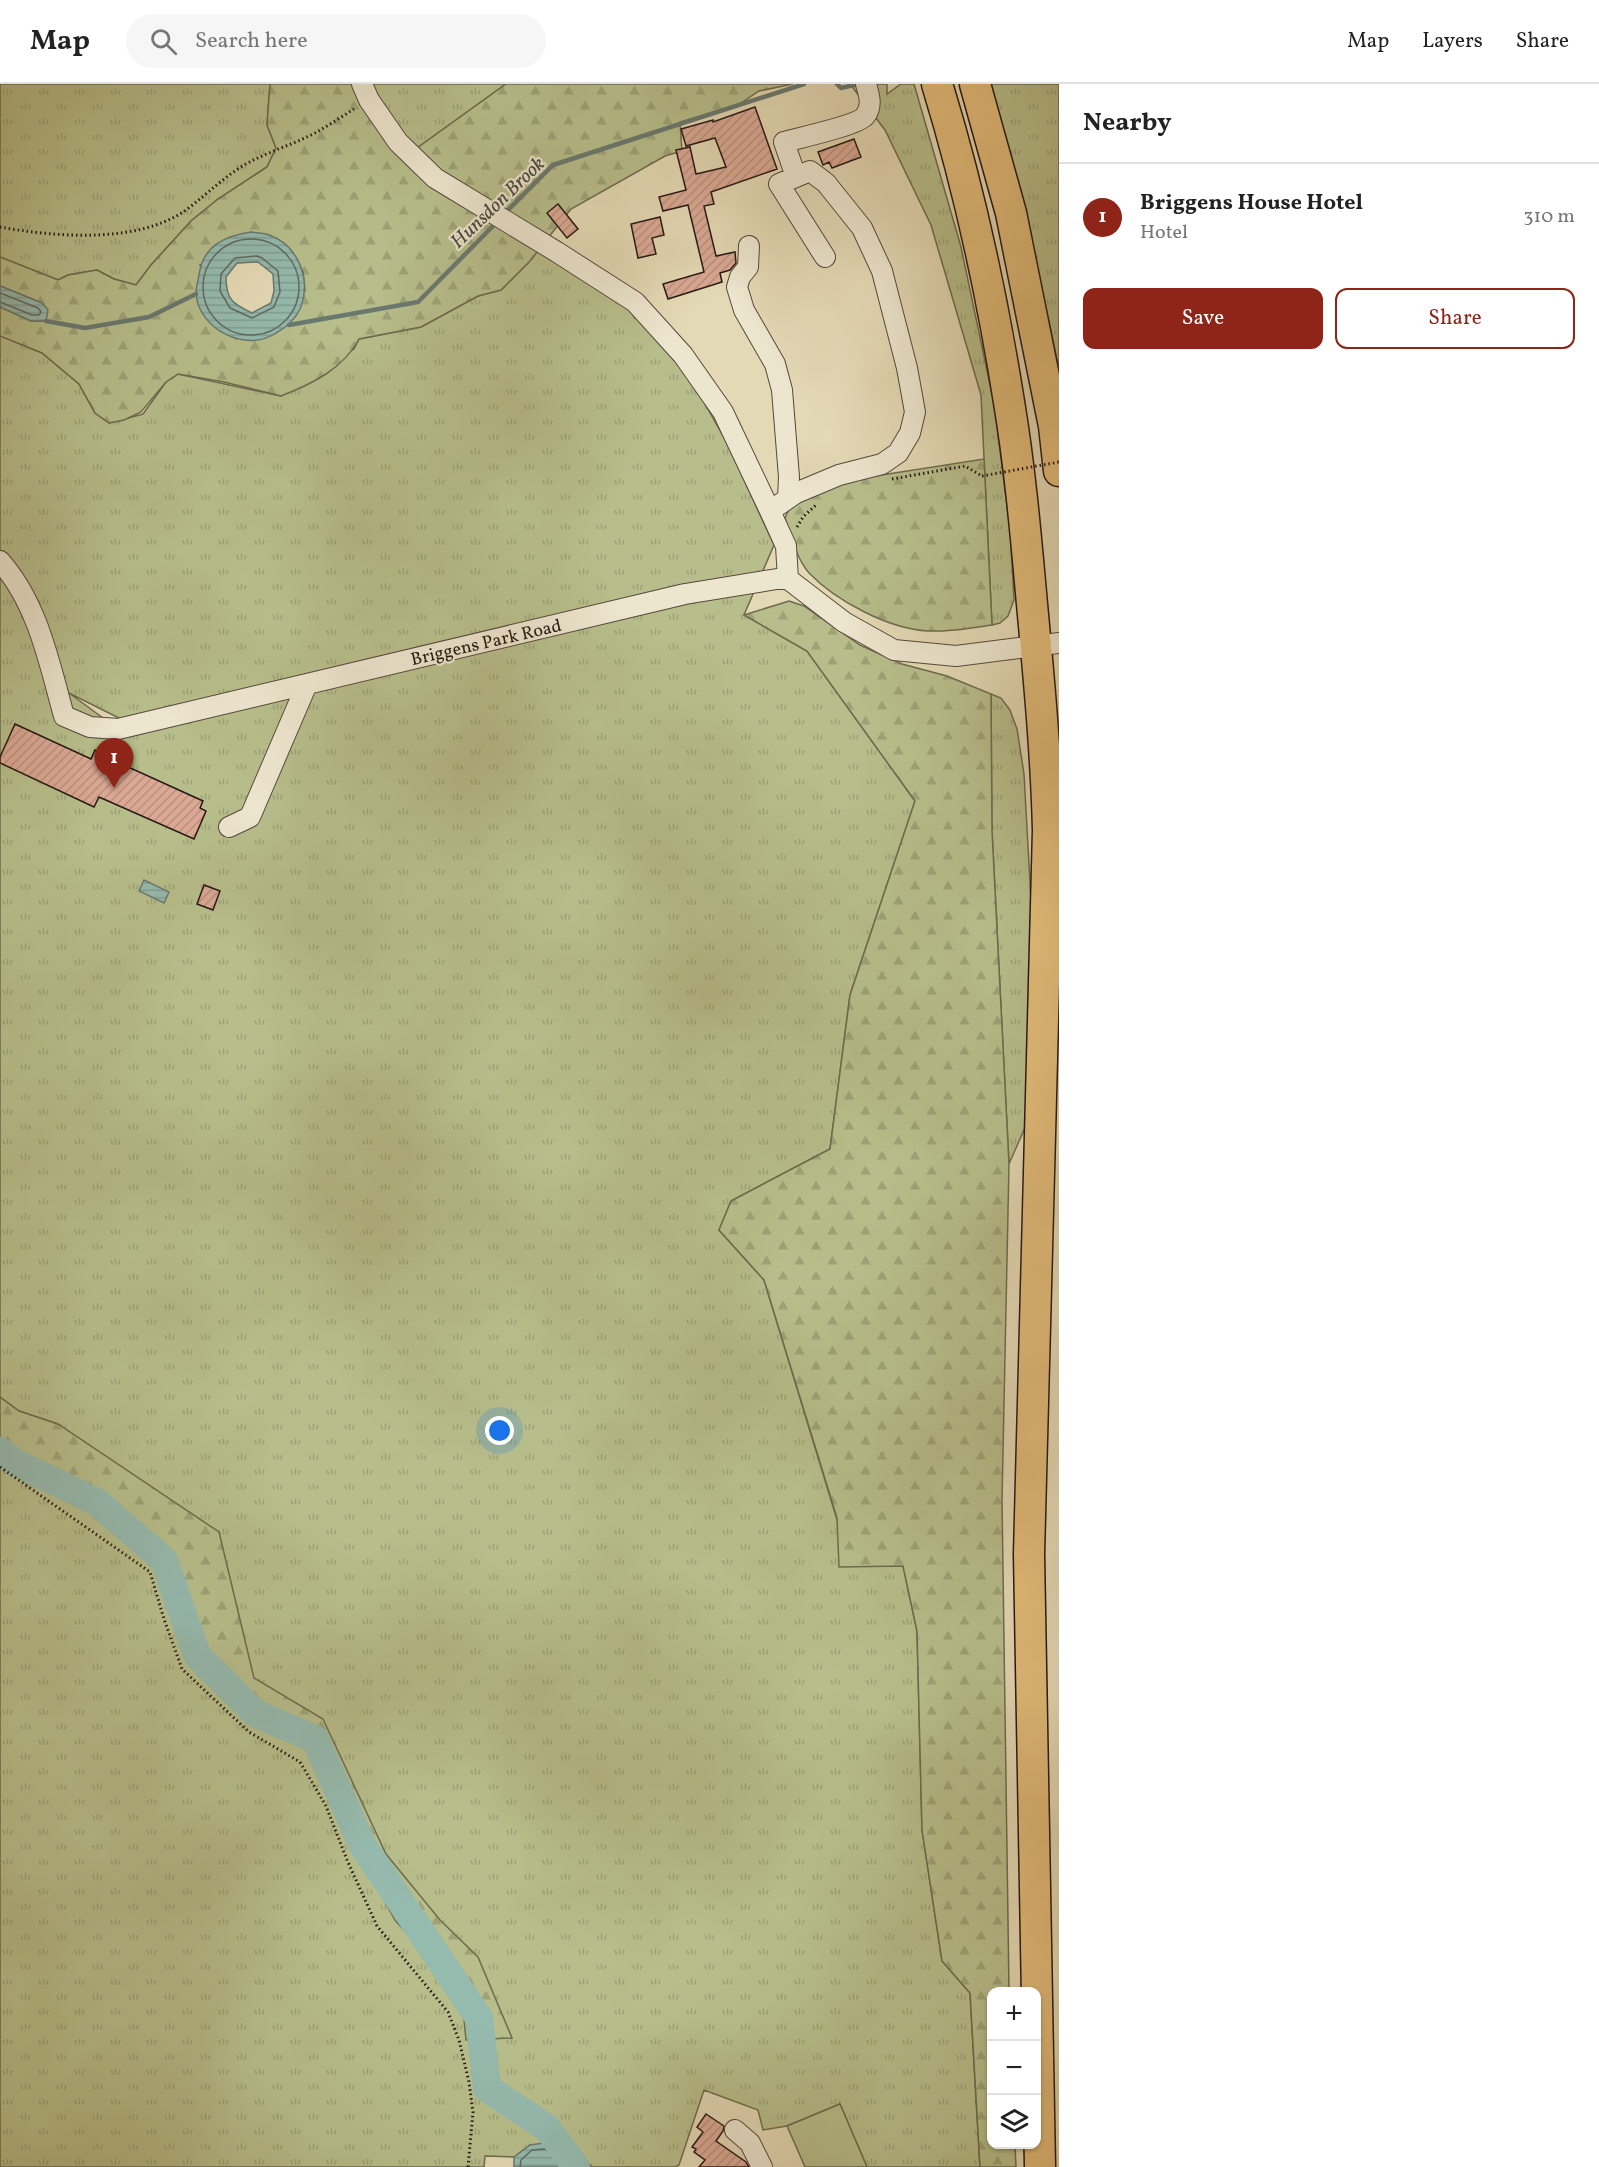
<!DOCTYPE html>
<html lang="en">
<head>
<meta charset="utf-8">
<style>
	:root { --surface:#fff; --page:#f6f6f6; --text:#222; --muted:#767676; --line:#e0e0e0; --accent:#8f2418 }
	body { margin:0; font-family:Vollkorn,serif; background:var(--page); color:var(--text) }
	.controls { position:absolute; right:18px; bottom:18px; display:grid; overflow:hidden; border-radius:12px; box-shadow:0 2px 4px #0004 }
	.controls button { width:54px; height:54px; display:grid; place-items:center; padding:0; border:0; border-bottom:2px solid var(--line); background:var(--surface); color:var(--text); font:30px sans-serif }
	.you { position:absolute; left:500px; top:1347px; width:21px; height:21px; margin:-15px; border:4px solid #fff; border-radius:50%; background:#1a73e8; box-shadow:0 0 0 9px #1a73e833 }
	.badge { display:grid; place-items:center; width:39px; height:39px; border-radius:50%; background:var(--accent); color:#fff; font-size:20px; font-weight:700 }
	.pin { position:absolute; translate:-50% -50px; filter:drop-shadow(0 2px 3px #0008) }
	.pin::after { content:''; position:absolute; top:32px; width:21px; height:18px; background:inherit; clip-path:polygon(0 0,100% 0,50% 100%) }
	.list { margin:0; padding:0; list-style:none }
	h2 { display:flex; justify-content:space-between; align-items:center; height:78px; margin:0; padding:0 24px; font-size:26px }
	h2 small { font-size:20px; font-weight:400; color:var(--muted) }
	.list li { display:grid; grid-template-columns:39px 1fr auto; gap:18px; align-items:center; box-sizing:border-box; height:108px; padding:0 24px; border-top:2px solid var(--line) }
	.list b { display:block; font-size:22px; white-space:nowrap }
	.list p { margin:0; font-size:20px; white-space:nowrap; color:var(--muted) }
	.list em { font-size:20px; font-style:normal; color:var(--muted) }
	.actions { display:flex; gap:12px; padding:18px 24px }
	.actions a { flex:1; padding:14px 0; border:2px solid var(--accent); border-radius:12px; text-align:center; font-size:21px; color:var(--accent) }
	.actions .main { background:var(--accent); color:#fff }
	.icon { flex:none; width:33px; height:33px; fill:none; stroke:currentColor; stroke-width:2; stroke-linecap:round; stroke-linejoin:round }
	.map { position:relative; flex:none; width:1059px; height:2083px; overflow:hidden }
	header { display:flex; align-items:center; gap:36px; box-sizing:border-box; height:84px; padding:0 30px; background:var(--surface); border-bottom:2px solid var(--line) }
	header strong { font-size:28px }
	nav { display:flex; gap:33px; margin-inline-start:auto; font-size:21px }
	.search { width:420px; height:54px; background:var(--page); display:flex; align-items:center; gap:15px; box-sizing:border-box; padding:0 21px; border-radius:33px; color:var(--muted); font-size:22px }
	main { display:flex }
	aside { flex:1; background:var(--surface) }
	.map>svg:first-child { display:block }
</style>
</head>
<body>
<header>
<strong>Map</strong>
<div class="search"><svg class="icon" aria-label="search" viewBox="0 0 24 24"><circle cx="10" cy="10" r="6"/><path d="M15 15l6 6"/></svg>Search here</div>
<nav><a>Map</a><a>Layers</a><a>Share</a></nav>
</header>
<main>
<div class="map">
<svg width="1059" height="2083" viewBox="0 0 1059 2083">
	<defs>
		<pattern id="grass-tufts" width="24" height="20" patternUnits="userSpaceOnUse" patternTransform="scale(1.5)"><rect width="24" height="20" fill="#b7be8b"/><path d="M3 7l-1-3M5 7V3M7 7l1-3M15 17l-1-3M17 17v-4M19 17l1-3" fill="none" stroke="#9da377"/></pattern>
		<pattern id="forest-firs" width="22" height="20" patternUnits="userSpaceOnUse" patternTransform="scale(1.5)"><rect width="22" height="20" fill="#b7be8b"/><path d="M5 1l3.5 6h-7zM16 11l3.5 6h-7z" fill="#9da377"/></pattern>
		<pattern id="water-rules" width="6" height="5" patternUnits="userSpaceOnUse" patternTransform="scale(1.5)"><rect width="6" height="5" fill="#95baae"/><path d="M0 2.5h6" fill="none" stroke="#809f95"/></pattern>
		<pattern id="building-hatch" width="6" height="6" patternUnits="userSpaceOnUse" patternTransform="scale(1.5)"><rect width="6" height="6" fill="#daa893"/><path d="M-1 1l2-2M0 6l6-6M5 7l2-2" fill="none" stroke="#bb907e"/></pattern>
	</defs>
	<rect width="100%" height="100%" fill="#e4d9b5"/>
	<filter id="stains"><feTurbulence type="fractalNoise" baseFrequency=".00333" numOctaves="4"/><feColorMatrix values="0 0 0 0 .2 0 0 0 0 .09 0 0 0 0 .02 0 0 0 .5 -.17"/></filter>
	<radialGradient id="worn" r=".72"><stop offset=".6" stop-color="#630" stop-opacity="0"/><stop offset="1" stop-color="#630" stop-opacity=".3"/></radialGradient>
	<path fill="url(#grass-tufts)" stroke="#6e6b4f" stroke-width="1.5" fill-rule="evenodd" d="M0 0H270L267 41 276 64 267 83 218 115 191 137 151 181 136 201 114 195 97 186 68 191 58 196 0 173Z
		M360 0H506L410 69Z
		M850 0H887V10L901 0H914L961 163 994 320 1010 445 1014 516 1008 532 1000 539 992 541 981 311 931 141 885 46Z
		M987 0H1059V284L1035 175Z
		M541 163 632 224 679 274 727 359 774 461 744 531 807 567 915 717 850 911 830 1065 731 1117 719 1146 764 1196 838 1439 903 1482 917 1547 922 1746 942 1877 970 1909 980 2083H867L840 2020 787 2042 763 2046 758 2026 704 2006 679 2081 675 2083H592L574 2064 530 2061 514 2073 485 2072 484 2083H0V1345L58 1340 19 1327 0 1313V251L42 269 79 300 95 329 109 339 143 330 166 298 178 290 281 312 354 265 359 255 421 243 478 212 501 206 529 178ZM69 609 125 637 118 645Z
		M991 610 1001 614 1010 626 1017 645 1024 690 1031 816 1027 1039 1009 1080 992 747Z"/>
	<path fill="url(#forest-firs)" stroke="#6e6b4f" stroke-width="1.5" fill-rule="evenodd" d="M270 0H360L410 69 506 0H793L759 7 738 21 680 38 682 67 665 72 571 125 529 178 501 206 478 212 421 243 359 255C343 285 312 300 281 312L224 298 178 290 166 298 141 328 124 336 109 339 95 329 79 300 42 269 0 252V223L31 237H46L42 219 0 202V173L58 196 68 191 97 186 114 195 136 201 151 181 191 137 218 115 267 83 276 64 267 41ZM297 175 303 188 305 207 236 255 200 181Z
		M984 375 992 541C971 544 949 548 928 547 889 545 836 517 809 489 796 474 791 452 785 434L798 404Z
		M789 517 804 522 860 561 902 580 947 592 991 610 992 747 1009 1080 1002 1416 1009 1907 992 1908V2060L1015 2061 1016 2083H980L970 1909 942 1877 922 1746 917 1547 903 1482 839 1483 837 1434 764 1196 719 1146 731 1117 830 1065 850 911 915 717 807 567 744 531Z
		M0 1313 19 1327 58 1340 219 1448 254 1594 323 1635 386 1770 440 1836 478 1873 512 1954 466 1956 463 1925 431 1877 395 1836 359 1771 310 1664 252 1634 194 1577 161 1479 96 1423 6 1379 0 1374Z"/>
	<path fill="#b7be8b" stroke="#6e6b4f" stroke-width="1.5" d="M840 2020 867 2083H805L787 2042Z"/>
	<path fill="url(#water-rules)" stroke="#697970" stroke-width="1.5" fill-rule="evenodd" d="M251 148C256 149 263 149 269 151 298 161 311 195 301 223 296 235 287 243 276 249 247 269 198 246 196 209 196 204 198 197 199 191 203 162 224 152 251 148ZM258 178 273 190 274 207 271 219 252 229C233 220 226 216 226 193L237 179Z
		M0 202 42 219 48 226 46 237H31L0 223Z
		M144 796 169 808 164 819 139 807Z
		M544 2059 574 2064 592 2083H514V2073L530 2061Z"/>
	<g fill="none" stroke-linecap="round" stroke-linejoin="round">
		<path stroke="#5e6960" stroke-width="1.5" d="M203 203a48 48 0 1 1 96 0a48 48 0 1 1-96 0Z
			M257 172 262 174 278 187 280 208 274 223 252 234 230 224 220 207 221 190 235 174Z
			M0 209 38 224 41 228 39 231H32L0 218
			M520 2083 521 2076 532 2066 544 2065 571 2069 584 2083"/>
		<path stroke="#697970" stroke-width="4.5" d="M837 0 841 4 858 0
			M504 130 553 81 804 0
			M46 237 85 244 149 233 196 210
			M289 241 418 218 496 139"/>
		<path stroke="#95baae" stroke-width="28" d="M0 1367 14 1378 97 1418 164 1476 197 1571 256 1630 315 1655 363 1762 479 1934 487 2004 547 2044 576 2083"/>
	</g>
	<path fill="url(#building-hatch)" stroke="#261813" stroke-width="1.5" d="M755 23 777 85 711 108 714 120 704 122 716 172 735 168 736 179 730 186 720 189 722 198 668 215 663 200 704 188 688 121 663 127 659 113 686 106 676 66 690 63 696 90 726 83 715 54 686 62 681 45 713 36V38Z
		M854 55 861 73 832 84 829 78 823 81 818 68Z
		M558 120 578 145 567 154 547 129Z
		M660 133 664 151 652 154 656 170 638 174 631 140Z
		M15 640 91 675 95 666 116 676 115 677 203 717 200 724 206 727 194 755 99 713 94 723 0 679V673Z
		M204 801 220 807 213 826 197 820Z
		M706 2030 724 2042 723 2047 716 2057 746 2078 749 2083H699L705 2076 694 2068 696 2065 692 2063 703 2048 697 2043Z"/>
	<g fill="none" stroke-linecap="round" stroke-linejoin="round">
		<defs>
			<path id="minor" d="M362 0 369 16 398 58 435 94 557 168 635 218 683 271 723 328 770 427 786 462 788 495
				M796 93 784 58C799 54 858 41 865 32 873 22 869 11 866 0
				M749 162 748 183 740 193 737 203 744 226 775 280 782 306 789 393 788 414
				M770 427 796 409 839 391 882 380 898 369 910 349 915 328 907 284 882 187 862 144 826 99 810 87 779 100 825 173
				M0 477C38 520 49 578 64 632L90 643 118 645 685 510 777 495H788L844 538 894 566 956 572 1059 559
				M229 743 250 733 307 600
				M735 2046 750 2059 762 2083"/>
			<path id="highway" d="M937 0C969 104 992 211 1009 318 1020 384 1026 453 1032 520 1039 596 1046 670 1048 746L1029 1470 1040 2083
				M975 0 1011 129 1054 342 1059 387"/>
		</defs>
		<use href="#minor" stroke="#56483c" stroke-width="22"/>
		<use href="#highway" stroke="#261813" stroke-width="33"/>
		<path stroke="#261813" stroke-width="3" stroke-dasharray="1.5 3" stroke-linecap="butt" d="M0 143C56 153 138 160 186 126 206 111 223 94 244 81 267 68 292 61 315 49 328 42 341 33 354 25
			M892 395 965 382 982 392
			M797 443 803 433 816 421
			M0 1383 150 1488 164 1535 182 1585 249 1648 300 1678 326 1722 347 1776 377 1842 448 1928 459 1956 469 1998 473 2028 468 2083"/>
		<use href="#minor" stroke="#ede6cf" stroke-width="20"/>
		<use href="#highway" stroke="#e2bc7a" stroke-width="30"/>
		<path stroke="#261813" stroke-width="3" stroke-dasharray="1.5 3" stroke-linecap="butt" d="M982 392 1059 378"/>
	</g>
	<g text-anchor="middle" stroke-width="4.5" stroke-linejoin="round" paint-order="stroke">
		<g font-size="18" fill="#261813" stroke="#ede6cf">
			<text transform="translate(486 558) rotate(-13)" y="6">Briggens Park Road</text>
		</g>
		<g font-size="20" font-style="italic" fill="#474942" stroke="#ede6cf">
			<text transform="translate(497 118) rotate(-44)" y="7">Hunsdon Brook</text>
		</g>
	</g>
	<rect width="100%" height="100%" filter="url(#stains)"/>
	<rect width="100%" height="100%" fill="url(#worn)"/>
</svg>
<div class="controls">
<button>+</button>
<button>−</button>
<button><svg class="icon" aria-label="layers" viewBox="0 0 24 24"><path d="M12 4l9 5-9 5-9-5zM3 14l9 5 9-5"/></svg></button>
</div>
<div class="you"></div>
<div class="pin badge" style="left:114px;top:704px">1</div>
</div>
<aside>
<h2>Nearby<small></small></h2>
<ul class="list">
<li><span class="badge">1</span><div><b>Briggens House Hotel</b><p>Hotel</p></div><em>310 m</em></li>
</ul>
<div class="actions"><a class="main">Save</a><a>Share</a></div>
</aside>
</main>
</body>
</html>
